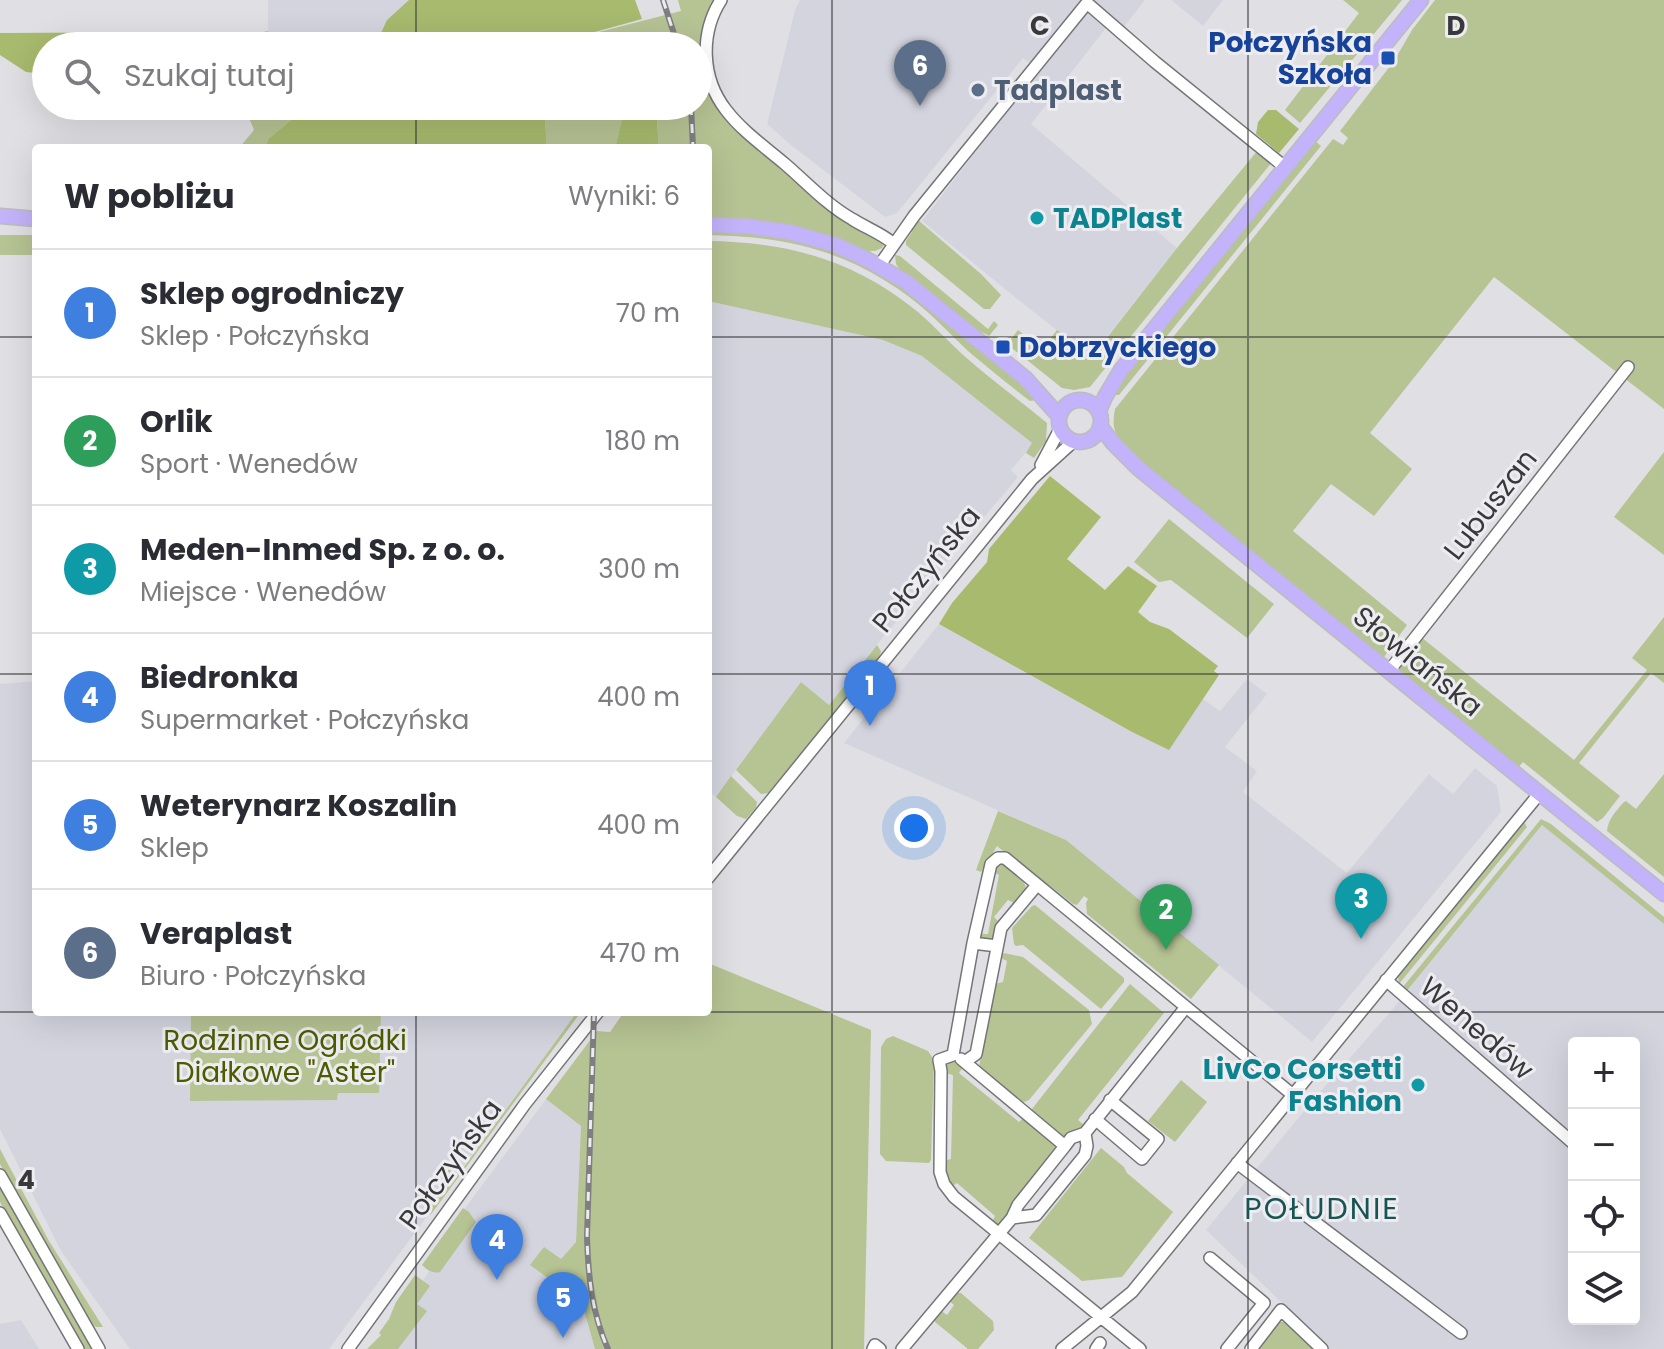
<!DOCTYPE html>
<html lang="pl">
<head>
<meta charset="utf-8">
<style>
	:root { --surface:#fff; --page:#f2f2f3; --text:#2b2b33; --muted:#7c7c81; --line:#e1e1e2; --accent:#0f766e }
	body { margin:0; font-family:Poppins,sans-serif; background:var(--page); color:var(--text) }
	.controls { position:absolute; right:24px; bottom:24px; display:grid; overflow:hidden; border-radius:8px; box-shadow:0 8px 32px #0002 }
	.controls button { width:72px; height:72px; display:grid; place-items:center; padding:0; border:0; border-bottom:2px solid var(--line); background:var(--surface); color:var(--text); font:40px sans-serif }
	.you { position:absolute; left:914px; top:828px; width:28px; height:28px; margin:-20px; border:6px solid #fff; border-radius:50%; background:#1a73e8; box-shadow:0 0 0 12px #1a73e833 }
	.badge { display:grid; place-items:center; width:52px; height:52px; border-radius:50%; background:var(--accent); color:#fff; font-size:26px; font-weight:700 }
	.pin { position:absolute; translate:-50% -66px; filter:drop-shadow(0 2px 4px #0008) }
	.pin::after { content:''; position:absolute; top:42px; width:28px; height:24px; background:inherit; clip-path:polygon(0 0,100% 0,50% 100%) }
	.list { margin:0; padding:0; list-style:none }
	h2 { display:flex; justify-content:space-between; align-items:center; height:104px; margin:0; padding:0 32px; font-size:34px }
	h2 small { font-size:26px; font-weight:400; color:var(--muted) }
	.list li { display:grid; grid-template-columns:52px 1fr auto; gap:24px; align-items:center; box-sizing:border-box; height:128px; padding:0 32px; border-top:2px solid var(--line) }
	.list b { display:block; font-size:30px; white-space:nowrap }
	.list p { margin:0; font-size:26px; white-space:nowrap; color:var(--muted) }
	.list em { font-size:26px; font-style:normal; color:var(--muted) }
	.icon { flex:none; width:44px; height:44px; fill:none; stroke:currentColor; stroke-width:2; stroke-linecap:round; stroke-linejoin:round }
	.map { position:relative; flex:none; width:1664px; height:1349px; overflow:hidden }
	.search { position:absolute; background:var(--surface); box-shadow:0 8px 32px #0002; left:32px; top:32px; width:680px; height:88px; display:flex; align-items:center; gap:20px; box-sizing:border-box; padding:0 28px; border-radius:44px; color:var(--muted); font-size:30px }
	.panel { position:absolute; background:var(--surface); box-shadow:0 8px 32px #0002; left:32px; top:144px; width:680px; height:872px; border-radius:8px }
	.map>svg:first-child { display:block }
</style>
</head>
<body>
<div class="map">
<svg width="1664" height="1349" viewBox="0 0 1664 1349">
	<rect width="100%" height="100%" fill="#e0e0e4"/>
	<path fill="#d4d4df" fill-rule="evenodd" d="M268 0H410L378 40 268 41Z
		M800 0H1145L1123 28 1113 19 1031 124 1177 248 1091 357 1016 298 922 221 1039 70 1023 58 897 213 885 217 792 146 767 124 795 10Z
		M1171 0H1223L1203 26Z
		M708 301 883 340 922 356 1033 444 1011 470 1018 477 869 654 829 705 801 682 716 797 708 790Z
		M939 624 1132 732 1168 749 1203 699 1220 711 1247 679 1267 694 1225 747 1257 771 1243 792 1347 873 1429 774 1453 794 1475 768 1497 786 1501 812 1312 1042 1066 840 844 743Z
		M36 681V1012H191L190 1101 337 1099 338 1093H378L381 1012H577L457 1175 448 1169 439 1181 448 1188 329 1349H130L61 1251 0 1129V684Z
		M1542 825 1664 924V1349H1330L1206 1230 1318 1094 1391 1011ZM1574 1043H1634V1319H1574Z
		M546 1099 581 1126 576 1242 561 1259 530 1265 582 1303 595 1349H398L422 1316 406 1304 466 1220 460 1215Z
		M21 1320 39 1349H0V1324Z"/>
	<path fill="#b6c393" d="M678 0H715C695 31 696 75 716 106 728 125 748 139 764 154 788 174 812 194 835 215L848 224 882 240 884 244 882 248 875 251H863L708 219V148H659L656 106H698V46H642L641 45 640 46H544L681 11Z
		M1343 0H1402L1300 123 1285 110 1359 13Z
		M1435 0H1664V409L1494 277 1370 433 1412 469 1374 516 1331 484 1293 531 1407 625 1384 657 1122 447 1117 443 1120 439C1112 430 1113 420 1115 409L1333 139 1343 145 1348 138 1340 131 1394 61 1412 30Z
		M268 31 269 41 378 40 375 46H225C240 44 252 34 268 31Z
		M244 106H267L274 118 293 106H308L268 139 265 148H239L254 130Z
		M544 106H625L615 148H547Z
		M1314 140 1321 146 1119 395H1116L1112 392 1120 379Z
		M1258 150 1272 162 1090 387 1074 390 1062 388 1008 345V343L1018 330 1042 349 1057 330 1092 357 1177 248Z
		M918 220 981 274 1001 295 990 309H984L906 245V241L912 232 910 230Z
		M708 230 759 233 824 247 858 261 908 291 1041 399 1030 401C1009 385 988 368 968 351 956 340 945 328 933 317 918 303 901 290 884 280 830 246 770 236 708 235Z
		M0 235H36V255H0Z
		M708 241C789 242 854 260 918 312 933 325 947 340 962 354 989 378 1019 400 1047 423L1046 441 1034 458 1026 453 1032 443 922 356 883 340 708 301Z
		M895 255 900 256 988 329 994 321 998 325 989 336 967 324 901 272 896 264Z
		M1664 452V555L1614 517Z
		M1169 519 1274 604 1247 638 1171 580 1159 582 1134 562Z
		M1664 617V683L1651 673 1579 763 1620 796 1603 818 1597 822 1523 762 1517 769 1396 668 1421 637 1574 760 1647 670 1632 658Z
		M877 645 881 651 879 658 769 793 761 794 736 770 801 682 829 705Z
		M1664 774V877L1607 831C1608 819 1616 811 1624 802L1626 801 1636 809Z
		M731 776 757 802 756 808 746 819 737 816 716 797Z
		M998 811 1066 840 1219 965 1191 999 1087 914 1086 903 1088 899 1084 896 1077 905 1073 904 1049 885 1047 887 997 846 981 872 976 870Z
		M1541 819 1551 824 1664 917V924L1542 825 1406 992 1402 988Z
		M1523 820 1527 827 1399 984 1398 976 1402 970Z
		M1000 864C1010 867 1025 878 1026 889L1014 903 1008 900 994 917 999 922 993 939 989 941 981 939 980 934H988L999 875 993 872 996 865Z
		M1035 905 1124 978V982L1101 1009 1023 945 1016 946 1014 944 1012 928 1032 906Z
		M1004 953 1023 957 1089 1010 1092 1024 1029 1100 1024 1102 1020 1101 979 1067 995 984 1003 982 1007 961 1001 958V955Z
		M708 963 871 1030 864 1349H595L582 1303 530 1265 544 1247 561 1259 576 1242 581 1126 546 1099 597 1031 610 1032 624 1012H708Z
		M1130 984 1164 1013 1078 1120 1085 1126 1080 1130 1071 1132 1062 1142 1028 1114Z
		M191 1012H381L379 1093H338L337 1100 190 1101Z
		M577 1012H581L432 1213 430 1215 426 1212 445 1186 439 1181 448 1169 458 1175Z
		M893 1036 928 1051 934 1060 931 1160 929 1163 886 1161 880 1154 881 1047 886 1039Z
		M953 1061 964 1066 959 1073 1019 1122 1024 1117 1059 1145 1004 1222 1000 1225 992 1222 995 1216 957 1183 951 1187 948 1182 944 1161 951 1159 953 1075 945 1073V1067L948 1063Z
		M1181 1080 1207 1102 1175 1142 1148 1121Z
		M1101 1148 1124 1167 1127 1173 1173 1212 1122 1277 1082 1281 1029 1238Z
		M0 1149 49 1241 103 1327H96L91 1324 0 1164Z
		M0 1186 93 1349H84L75 1333 0 1202Z
		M463 1208 469 1212 476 1222 440 1272C433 1274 427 1270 422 1265Z
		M415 1275 430 1286 417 1304 427 1311 398 1349H367L381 1335 379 1333 389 1319 396 1302Z
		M953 1293H961L993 1321 994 1330 978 1349H968L935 1322 934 1315 940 1310 947 1315 954 1305 948 1300Z
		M1280 1322H1285L1315 1349H1258Z"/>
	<path fill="#a8ba6e" d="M409 0H635L642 19 544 46H375L387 20Z
		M186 32 255 34 236 44 225 46H46V74L26 72 0 55V33Z
		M308 106H544L547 148H265L268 139Z
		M625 106H656L659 148H615Z
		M1268 110H1276L1299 129 1279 153 1256 134 1258 122Z
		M1050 476 1101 517 1067 559 1105 590 1128 566 1157 586 1138 612 1150 622 1169 629 1218 666 1214 671 1219 675 1169 750 1132 732 939 624 952 603 987 562 989 549Z"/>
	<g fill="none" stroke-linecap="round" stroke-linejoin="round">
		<defs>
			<path id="minor" d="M721 0C700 33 701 78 726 110 742 131 765 147 785 164 806 182 827 205 852 219 866 228 881 233 894 244
				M879 266 914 216 1087 3 1155 62 1286 168
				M1041 465 1060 429
				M1389 671 1628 367
				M708 878 1032 479 1074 441
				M973 943 997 946
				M1386 980 1573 1143
				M961 1059 1065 1146
				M966 1061 976 1054 1001 928 1037 885
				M1095 1119 1142 1159 1158 1139 1110 1100
				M1237 1163 1461 1333
				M0 1175 99 1349
				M0 1213 78 1349
				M1012 1218 1036 1215 1085 1155 1087 1146 1085 1133
				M1210 1258 1264 1303 1227 1349
				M348 1349 525 1104 598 1012
				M873 1349 875 1345 880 1349
				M902 1349 1012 1218 1018 1205 1065 1146 1071 1138 1085 1133 1186 1007
				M1062 1349 1132 1292 1539 794
				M1096 1349 1100 1343
				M1140 1349 954 1197 944 1184 940 1172 941 1071 939 1060 953 1055 973 943 991 864 998 858H1005L1293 1095
				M1251 1349 1281 1310 1322 1349"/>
			<path id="major" d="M0 216 36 219
				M708 225 746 226 789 232 836 245 868 260 906 282 1025 378 1059 416
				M1059 421a21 21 0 1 1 42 0a21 21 0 1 1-42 0Z
				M1099 411 1105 397 1121 370 1421 0
				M1100 426 1113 443 1139 469 1664 894"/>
		</defs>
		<use href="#minor" stroke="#757578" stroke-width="14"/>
		<use href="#major" stroke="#bcbcbc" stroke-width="17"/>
		<use href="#minor" stroke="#fff" stroke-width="11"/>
		<use href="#major" stroke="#c3b3fa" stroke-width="14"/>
		<defs>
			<path id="rail" d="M663 0 678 46
				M691 106 693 148
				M594 1012 587 1237C588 1275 592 1314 608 1349"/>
		</defs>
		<use href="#rail" stroke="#7f7f81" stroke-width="6"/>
		<use href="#rail" stroke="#ededf1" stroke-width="3" stroke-dasharray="9" stroke-linecap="butt"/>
	</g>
	<path fill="none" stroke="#39393b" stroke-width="2" stroke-opacity="0.55" d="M416 0V46M832 0V1349M1248 0V1349M416 106V148M0 337H36M708 337H1664M0 674H36M708 674H1664M0 1012H36M416 1012V1349M708 1012H1664"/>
	<g fill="#1a4fb4" stroke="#ededf1" stroke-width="3">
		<rect x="1380" y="50" width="16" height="16" rx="4"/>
		<rect x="995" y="339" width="16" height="16" rx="4"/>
	</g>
	<circle fill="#5c6f8a" stroke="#ededf1" stroke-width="3" cx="978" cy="90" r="8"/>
	<g fill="#0f9aa8" stroke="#ededf1" stroke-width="3">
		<circle cx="1037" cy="218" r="8"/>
		<circle cx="1418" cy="1085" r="8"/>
	</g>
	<g text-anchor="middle" stroke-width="6" stroke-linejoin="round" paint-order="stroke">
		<g font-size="28" font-weight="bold" fill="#164399" stroke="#ededf1" text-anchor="end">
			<text x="1372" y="52">Połczyńska<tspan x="1372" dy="32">Szkoła</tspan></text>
			<text x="1019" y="357" text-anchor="start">Dobrzyckiego</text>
		</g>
		<g font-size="28" font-weight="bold" fill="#4e5e75" stroke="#ededf1" text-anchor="start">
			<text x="994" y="100">Tadplast</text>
		</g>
		<g font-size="28" font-weight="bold" fill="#0d838f" stroke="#ededf1" text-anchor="start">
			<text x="1053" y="228">TADPlast</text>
			<text x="1402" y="1079" text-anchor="end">LivCo Corsetti<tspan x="1402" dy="32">Fashion</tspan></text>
		</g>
		<g font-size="28" fill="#39393b" stroke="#ededf1">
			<text transform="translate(1490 504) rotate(-52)" y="10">Lubuszan</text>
			<text transform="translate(926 569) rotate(-51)" y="10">Połczyńska</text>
			<text transform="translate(1418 661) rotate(39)" y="10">Słowiańska</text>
			<text transform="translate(1477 1028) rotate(41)" y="10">Wenedów</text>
			<text transform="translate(450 1164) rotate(-54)" y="10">Połczyńska</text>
		</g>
		<g font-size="28" fill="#4d5c00" stroke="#ededf1">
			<text x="285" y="1050">Rodzinne Ogródki<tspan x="285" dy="32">Diałkowe "Aster"</tspan></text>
		</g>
		<g font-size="30" letter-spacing="2" fill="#175453" stroke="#ededf1">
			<text x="1322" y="1219">POŁUDNIE</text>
		</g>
	</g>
	<g font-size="26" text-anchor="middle" font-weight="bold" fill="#39393b" stroke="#ededf1" stroke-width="6" stroke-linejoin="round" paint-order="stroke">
		<text x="1040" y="35">C</text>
		<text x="1456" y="35">D</text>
		<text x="26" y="1189">4</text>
	</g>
</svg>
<div class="controls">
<button>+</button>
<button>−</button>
<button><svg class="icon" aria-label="locate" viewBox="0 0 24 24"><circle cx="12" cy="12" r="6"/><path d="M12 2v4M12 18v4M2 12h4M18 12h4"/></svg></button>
<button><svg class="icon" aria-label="layers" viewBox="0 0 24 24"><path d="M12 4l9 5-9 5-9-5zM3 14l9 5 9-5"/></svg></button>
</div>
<div class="you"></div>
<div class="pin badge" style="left:870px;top:726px;background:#3f7fe0">1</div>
<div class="pin badge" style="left:1166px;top:950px;background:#2e9e5b">2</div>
<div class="pin badge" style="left:1361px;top:939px;background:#0f9aa8">3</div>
<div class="pin badge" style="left:497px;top:1280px;background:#3f7fe0">4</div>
<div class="pin badge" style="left:563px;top:1338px;background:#3f7fe0">5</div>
<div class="pin badge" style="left:920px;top:106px;background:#5c6f8a">6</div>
<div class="search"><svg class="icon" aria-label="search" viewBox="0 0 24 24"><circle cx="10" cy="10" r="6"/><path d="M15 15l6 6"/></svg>Szukaj tutaj</div>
<section class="panel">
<h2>W pobliżu<small>Wyniki: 6</small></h2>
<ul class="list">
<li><span class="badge" style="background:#3f7fe0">1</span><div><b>Sklep ogrodniczy</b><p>Sklep · Połczyńska</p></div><em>70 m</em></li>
<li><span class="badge" style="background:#2e9e5b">2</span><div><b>Orlik</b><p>Sport · Wenedów</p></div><em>180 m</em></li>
<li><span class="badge" style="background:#0f9aa8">3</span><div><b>Meden-Inmed Sp. z o. o.</b><p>Miejsce · Wenedów</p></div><em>300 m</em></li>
<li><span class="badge" style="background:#3f7fe0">4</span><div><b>Biedronka</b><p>Supermarket · Połczyńska</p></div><em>400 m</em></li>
<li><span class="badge" style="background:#3f7fe0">5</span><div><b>Weterynarz Koszalin</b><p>Sklep</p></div><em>400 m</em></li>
<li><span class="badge" style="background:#5c6f8a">6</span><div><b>Veraplast</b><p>Biuro · Połczyńska</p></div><em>470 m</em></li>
</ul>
</section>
</div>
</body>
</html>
